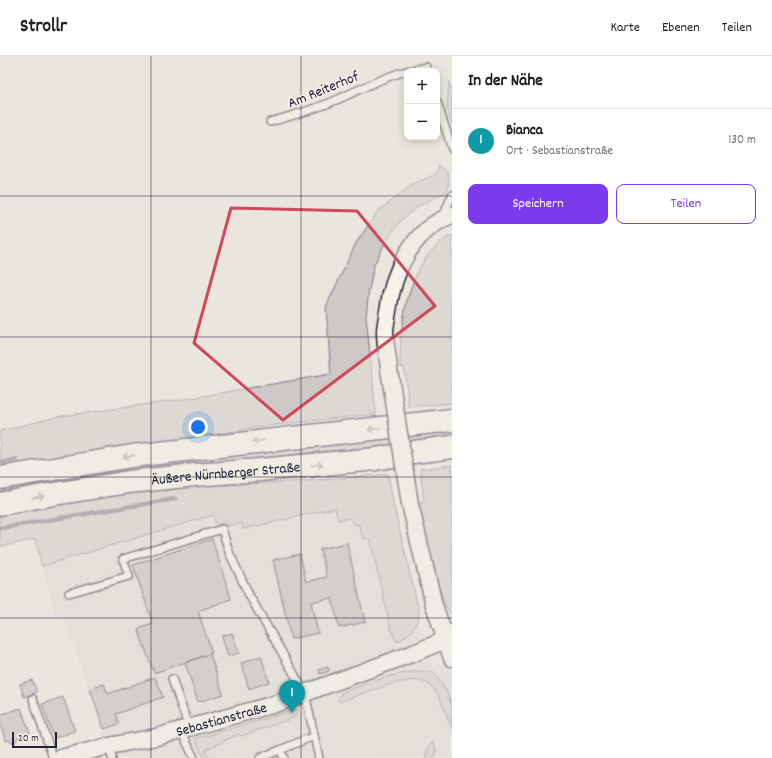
<!DOCTYPE html>
<html lang="de">
<head>
<meta charset="utf-8">
<style>
	:root { --surface:#fff; --page:#f6f6f6; --text:#222; --muted:#767676; --line:#e0e0e0; --accent:#7c3aed }
	body { margin:0; font-family:Dekko,sans-serif; background:var(--page); color:var(--text) }
	.controls { position:absolute; right:12px; top:12px; display:grid; overflow:hidden; border-radius:8px; box-shadow:0 2px 10px #0003 }
	.controls button { width:36px; height:36px; display:grid; place-items:center; padding:0; border:0; border-bottom:1px solid var(--line); background:var(--surface); color:var(--text); font:20px sans-serif }
	.scale { position:absolute; left:12px; bottom:10px; width:45px; box-sizing:border-box; padding-left:4px; border:2px solid #22223b; border-top:0; font-size:11px; line-height:14px; white-space:nowrap; color:#22223b; -webkit-text-stroke:3px #f7f3e8; paint-order:stroke }
	.you { position:absolute; left:198px; top:371px; width:14px; height:14px; margin:-10px; border:3px solid #fff; border-radius:50%; background:#1a73e8; box-shadow:0 0 0 6px #1a73e833 }
	.badge { display:grid; place-items:center; width:26px; height:26px; border-radius:50%; background:var(--accent); color:#fff; font-size:13px; font-weight:700 }
	.pin { position:absolute; translate:-50% -33px; filter:drop-shadow(0 1px 2px #0008) }
	.pin::after { content:''; position:absolute; top:21px; width:14px; height:12px; background:inherit; clip-path:polygon(0 0,100% 0,50% 100%) }
	.list { margin:0; padding:0; list-style:none }
	h2 { display:flex; justify-content:space-between; align-items:center; height:52px; margin:0; padding:0 16px; font-size:17px }
	h2 small { font-size:13px; font-weight:400; color:var(--muted) }
	.list li { display:grid; grid-template-columns:26px 1fr auto; gap:12px; align-items:center; box-sizing:border-box; height:64px; padding:0 16px; border-top:1px solid var(--line) }
	.list b { display:block; font-size:15px; white-space:nowrap }
	.list p { margin:0; font-size:13px; white-space:nowrap; color:var(--muted) }
	.list em { font-size:13px; font-style:normal; color:var(--muted) }
	.actions { display:flex; gap:8px; padding:12px 16px }
	.actions a { flex:1; padding:9px 0; border:1px solid var(--accent); border-radius:8px; text-align:center; font-size:14px; color:var(--accent) }
	.actions .main { background:var(--accent); color:#fff }
	.map { position:relative; flex:none; width:452px; height:702px; overflow:hidden }
	header { display:flex; align-items:center; gap:24px; box-sizing:border-box; height:56px; padding:0 20px; background:var(--surface); border-bottom:1px solid var(--line) }
	header strong { font-size:19px }
	nav { display:flex; gap:22px; margin-inline-start:auto; font-size:14px }
	main { display:flex }
	aside { flex:1; background:var(--surface) }
	.map>svg:first-child { display:block }
</style>
</head>
<body>
<header>
<strong>Strollr</strong>
<nav><a>Karte</a><a>Ebenen</a><a>Teilen</a></nav>
</header>
<main>
<div class="map">
<svg width="452" height="702" viewBox="0 0 452 702">
	<rect width="100%" height="100%" fill="#eae6de"/>
	<filter id="ink" filterUnits="userSpaceOnUse"><feTurbulence type="fractalNoise" baseFrequency=".025" numOctaves="2"/><feDisplacementMap in="SourceGraphic" scale="8" xChannelSelector="R" yChannelSelector="G"/><feConvolveMatrix kernelMatrix="1 2 1 2 8 2 1 2 1" color-interpolation-filters="sRGB"/></filter>
	<g filter="url(#ink)">
		<path fill="#dbd8d2" d="M335 452 345 462H349L359 468 370 483 391 573 397 586 414 573 423 575 433 612 452 600V702H97L104 674 64 562H56L42 510 213 459 225 466 227 470 242 467 243 473Z"/>
		<path fill="#cdc9c6" stroke="#787680" d="M449 26 452 37V69L447 53Z
			M439 109 448 117 449 125 447 135 419 150 401 164 386 185 374 209 369 234 366 260 376 358 265 370 0 413V375L61 360 179 344 331 318 326 251 356 187 378 155 412 129 436 118Z
			M452 179V347L409 351 404 311 400 312C399 268 408 201 452 179Z
			M452 373V383L422 387 315 396 192 410 0 439V432L91 415Z
			M452 409V559C439 549 424 466 419 446L424 445 420 413Z
			M388 418 394 451 419 555C419 571 409 578 397 586L391 573 370 483 363 482 359 469H355L354 466 349 462 338 464 335 452 243 473 242 467 226 470 225 466 216 469 213 459 42 510 35 483 0 491V459L80 444 162 432 307 425Z
			M417 615H425L434 617 444 631 452 649V673C447 661 442 643 434 633 431 630 426 626 421 625 402 621 359 639 340 646L338 644 342 636 386 621Z
			M297 653 299 655 297 659 293 662 241 680 239 678 205 694 209 702H206L201 696 195 683 244 669Z
			M434 687 436 693 435 702H425L430 688Z"/>
		<g fill="none" stroke-linecap="round" stroke-linejoin="round">
			<path stroke="#716f7b" stroke-width="4.5" d="M0 407 16 404
				M0 472 175 443"/>
		</g>
		<path fill="#b8b6b5" stroke="#22223b" d="M212 483 231 543 198 555 212 597 154 617 138 573 153 568 133 509Z
			M347 487 365 566 339 572 332 542 311 546 318 577 291 583 273 504 300 498 306 526 327 521 320 493Z
			M232 577 239 597 228 600 222 580Z
			M210 598 223 638 198 646 185 607Z
			M261 600 269 626 249 633 241 607Z
			M328 611 329 615 320 618 319 614Z
			M155 621 163 641 116 658 119 668 104 673 90 633 104 628 108 638Z
			M32 624 37 636 24 641 20 628Z
			M63 641 75 675 54 682 42 648Z
			M21 652 30 677 18 681 15 687 8 684 6 685 0 668V659Z"/>
		<g fill="none" stroke-linecap="round" stroke-linejoin="round">
			<defs>
				<path id="service" d="M408 15 426 11 427 15
					M437 46 452 93
					M270 66C291 60 313 54 334 45 358 35 381 21 407 15
					M443 161 452 139
					M69 537 129 520 123 503 222 473 229 496 249 539 305 637 319 702
					M172 623 189 672
					M33 643 53 702
					M181 674 194 702
					M109 690 112 702
					M280 694 314 680
					M260 702 280 694 284 702"/>
				<g id="tertiary">
					<path d="M389 313C388 301 385 288 385 276 385 269 387 262 388 255 393 215 412 174 452 159"/>
					<path d="M410 448 434 549 452 602"/>
					<path id="s1" d="M61 702 109 690 156 681 275 648 414 597 445 584"/>
				</g>
				<g id="trunk">
					<path d="M0 422 132 400 452 364"/>
					<path id="s2" d="M0 448 48 439 129 426 195 419 259 414 376 403 414 396 452 391"/>
					<path d="M445 584 452 580"/>
				</g>
			</defs>
			<use href="#service" stroke="#22223b" stroke-width="10"/>
			<use href="#tertiary" stroke="#22223b" stroke-width="19"/>
			<use href="#trunk" stroke="#22223b" stroke-width="25"/>
			<use href="#service" stroke="#f7f3e8" stroke-width="7"/>
			<use href="#tertiary" stroke="#f7f3e8" stroke-width="16"/>
			<use href="#trunk" stroke="#f7f3e8" stroke-width="22"/>
			<defs>
				<path id="tertiary-bridge" d="M389 313 410 448"/>
			</defs>
			<use href="#tertiary-bridge" stroke="#22223b" stroke-width="19" stroke-linecap="butt"/>
			<use href="#tertiary-bridge" stroke="#f7f3e8" stroke-width="16"/>
		</g>
		<defs><path id="oneway-shaft" d="M-6 0H5M1.5-3L5.5 0L1.5 3" fill="none" stroke-width="1.6" stroke-linecap="round" stroke-linejoin="round"/></defs>
		<g stroke="#97959a">
			<use href="#oneway-shaft" transform="translate(374 373) rotate(174)"/>
			<use href="#oneway-shaft" transform="translate(258 385) rotate(173)"/>
			<use href="#oneway-shaft" transform="translate(129 400) rotate(172)"/>
			<use href="#oneway-shaft" transform="translate(317 409) rotate(-5)"/>
			<use href="#oneway-shaft" transform="translate(38 441) rotate(-11)"/>
		</g>
	</g>
	<path d="M0 0H452V702H0ZM231 152 357 155 435 250 283 364 194 287Z" fill="#eae6de" fill-opacity=".55" fill-rule="evenodd"/>
	<path fill="none" stroke="#d1495b" stroke-width="3" stroke-linejoin="round" d="M231 152 357 155 435 250 283 364 194 287Z"/>
	<path fill="none" stroke="#22223b" stroke-width="1" stroke-opacity="0.55" d="M151 0V702M301 0V702M0 140H452M0 281H452M0 421H452M0 562H452"/>
	<g text-anchor="middle" stroke-width="3" stroke-linejoin="round" paint-order="stroke">
		<g font-size="15" fill="#22223b" stroke="#f7f3e8">
			<text transform="translate(323 33) rotate(-22)" y="5">Am Reiterhof</text>
			<text dy="5" stroke="none"><textPath href="#s2" startOffset="228">Äußere Nürnberger Straße</textPath></text>
			<text dy="5" stroke="none"><textPath href="#s1" startOffset="165">Sebastianstraße</textPath></text>
		</g>
	</g>
</svg>
<div class="controls">
<button>+</button>
<button>−</button>
</div>
<div class="scale">20 m</div>
<div class="you"></div>
<div class="pin badge" style="left:292px;top:657px;background:#0f9aa8">1</div>
</div>
<aside>
<h2>In der Nähe<small></small></h2>
<ul class="list">
<li><span class="badge" style="background:#0f9aa8">1</span><div><b>Bianca</b><p>Ort · Sebastianstraße</p></div><em>130 m</em></li>
</ul>
<div class="actions"><a class="main">Speichern</a><a>Teilen</a></div>
</aside>
</main>
</body>
</html>
